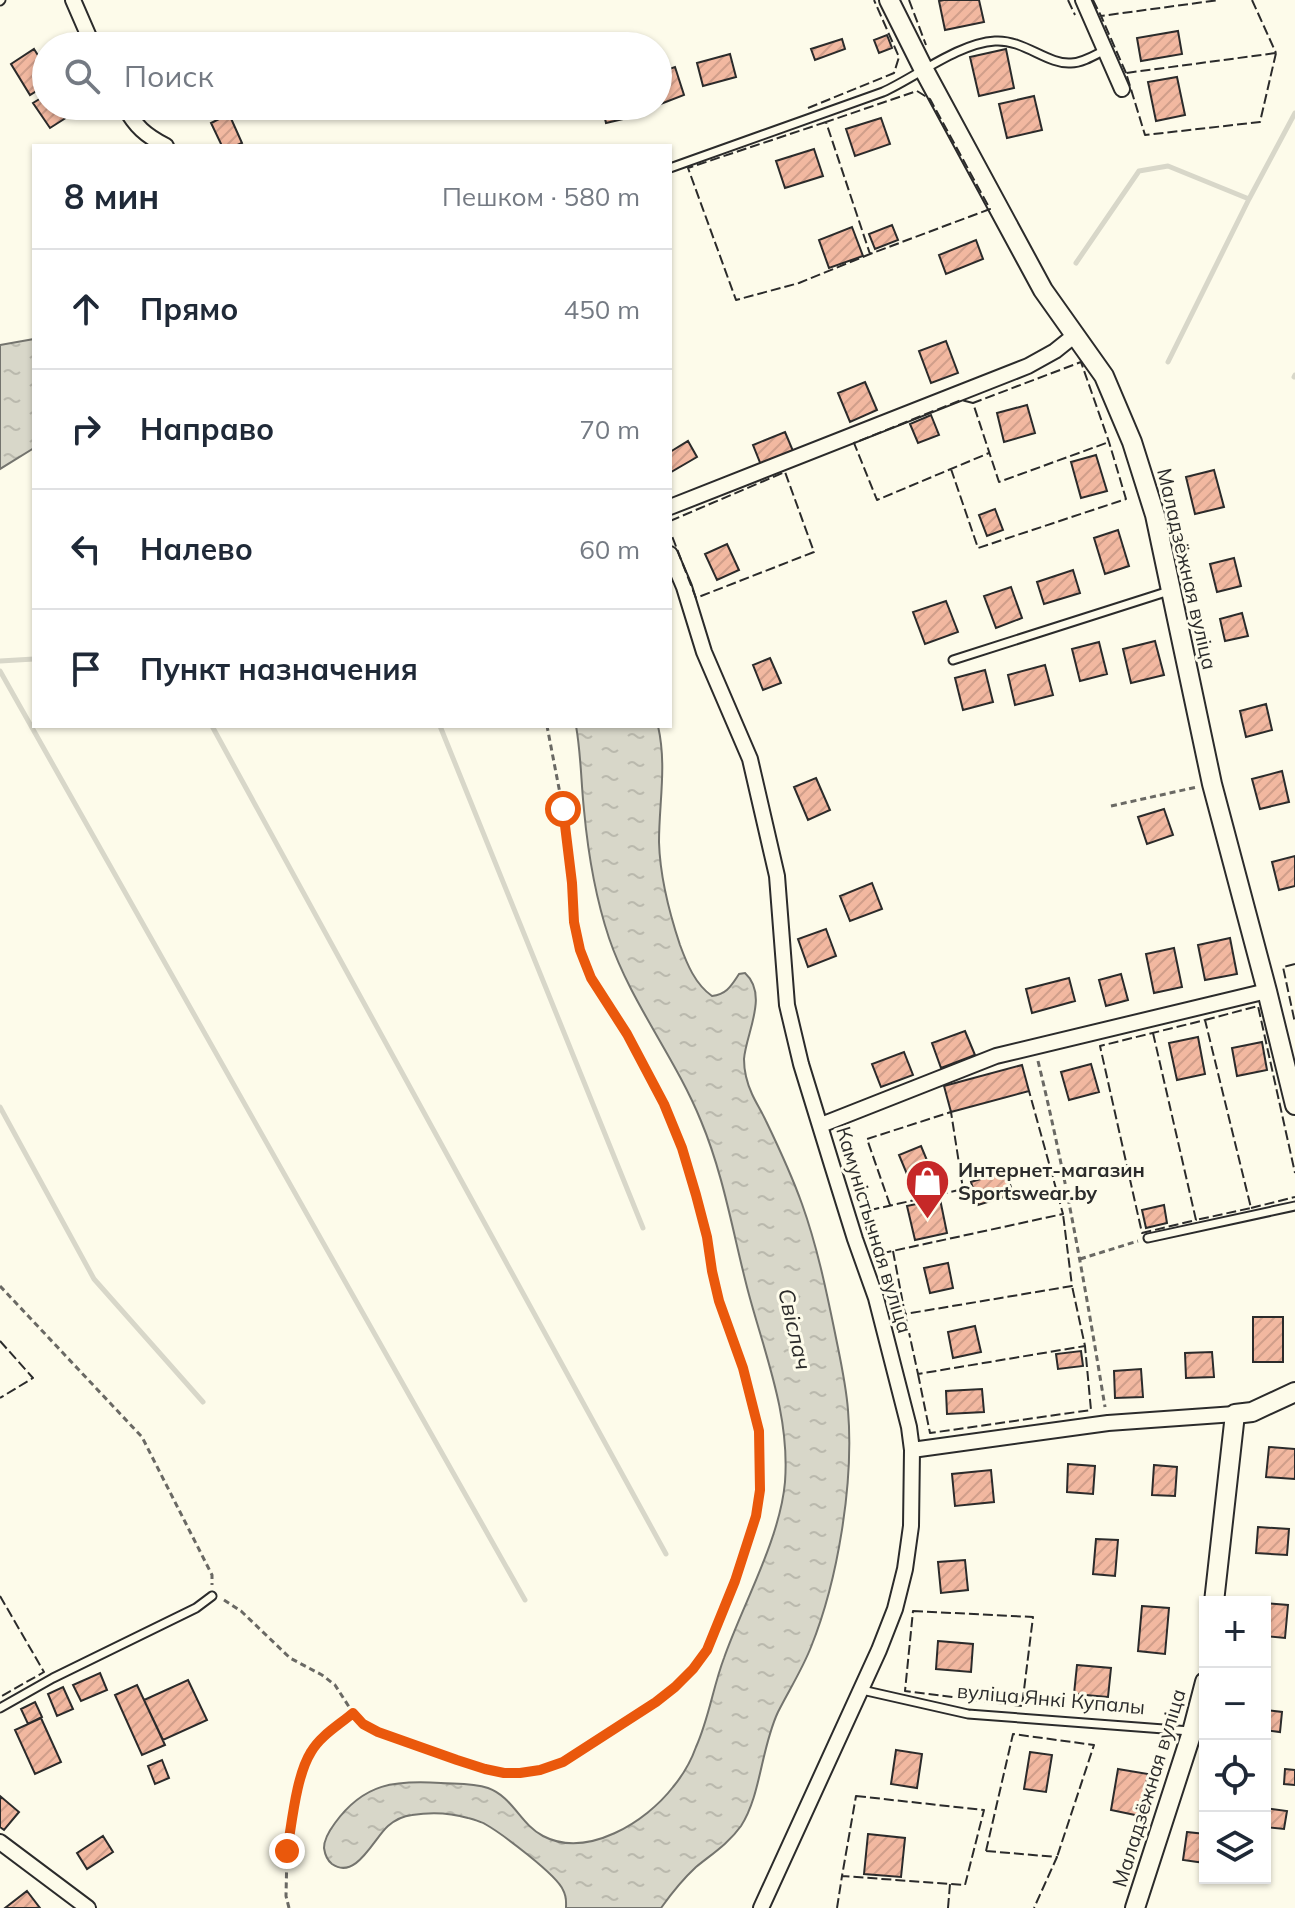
<!DOCTYPE html>
<html lang="ru">
<head>
<meta charset="utf-8">
<style>
	:root { --surface:#fff; --page:#f2f2f3; --text:#1f2937; --muted:#747a83; --line:#e0e1e3 }
	body { margin:0; font-family:Mulish,sans-serif; background:var(--page); color:var(--text) }
	.controls { position:absolute; right:24px; bottom:24px; display:grid; overflow:hidden; border-radius:0px; box-shadow:0 2px 6px #0004 }
	.controls button { width:72px; height:72px; display:grid; place-items:center; padding:0; border:0; border-bottom:2px solid var(--line); background:var(--surface); color:var(--text); font:40px sans-serif }
	.stop { position:absolute; width:24px; height:24px; margin:-18px; border:6px solid #ea580c; border-radius:50%; background:#fff }
	.stop.end { background:#ea580c; border-color:#fff; box-shadow:0 2px 8px #0008 }
	.list { margin:0; padding:0; list-style:none }
	h2 { display:flex; justify-content:space-between; align-items:center; height:104px; margin:0; padding:0 32px; font-size:34px }
	h2 small { font-size:26px; font-weight:400; color:var(--muted) }
	.list li { display:grid; grid-template-columns:52px 1fr auto; gap:24px; align-items:center; box-sizing:border-box; height:120px; padding:0 32px; border-top:2px solid var(--line) }
	.list b { display:block; font-size:30px; white-space:nowrap }
	.list em { font-size:26px; font-style:normal; color:var(--muted) }
	.icon { flex:none; width:44px; height:44px; fill:none; stroke:currentColor; stroke-width:2; stroke-linecap:round; stroke-linejoin:round }
	.map { position:relative; flex:none; width:1295px; height:1908px; overflow:hidden }
	.search { position:absolute; background:var(--surface); box-shadow:0 2px 6px #0004; left:32px; top:32px; width:640px; height:88px; display:flex; align-items:center; gap:20px; box-sizing:border-box; padding:0 28px; border-radius:44px; color:var(--muted); font-size:30px }
	.panel { position:absolute; background:var(--surface); box-shadow:0 2px 6px #0004; left:32px; top:144px; width:640px; height:584px; border-radius:0px }
	.map>svg:first-child { display:block }
</style>
</head>
<body>
<div class="map">
<svg width="1295" height="1908" viewBox="0 0 1295 1908">
	<defs>
		<pattern id="water-ripples" width="26" height="14" patternUnits="userSpaceOnUse" patternTransform="scale(2)"><rect width="26" height="14" fill="#d8d7c9"/><path d="M2 4q2-2 4 0t4 0M15 11q2-2 4 0t4 0" fill="none" stroke="#bab9ad"/></pattern>
		<pattern id="building-hatch" width="6" height="6" patternUnits="userSpaceOnUse" patternTransform="scale(2)"><rect width="6" height="6" fill="#f2b8a0"/><path d="M-1 1l2-2M0 6l6-6M5 7l2-2" fill="none" stroke="#d09e8a"/></pattern>
	</defs>
	<rect width="100%" height="100%" fill="#fdfbea"/>
	<path fill="url(#water-ripples)" stroke="#74746e" stroke-width="2" d="M34 339V448L0 469V345Z
		M576 726H658C667 765 659 803 659 842 660 877 669 912 680 945 687 964 695 984 712 996 727 994 731 986 739 974L745 973C769 995 746 1033 744 1059 744 1071 747 1083 752 1094 756 1103 762 1112 766 1121 779 1148 792 1176 802 1204 817 1246 826 1289 835 1333 840 1358 846 1384 848 1410 854 1482 838 1580 811 1647 802 1670 789 1690 778 1712 761 1748 761 1795 741 1826 729 1843 712 1854 696 1867 683 1879 671 1894 661 1908H566C566 1901 567 1897 563 1890 557 1875 501 1833 485 1824 484 1823 470 1818 468 1818 451 1813 430 1812 412 1815 403 1816 395 1820 388 1826 374 1838 356 1881 332 1864 327 1860 325 1855 324 1848 324 1839 329 1831 335 1823 364 1783 395 1780 441 1783 457 1784 473 1783 488 1788 513 1797 520 1824 543 1836 587 1859 646 1822 673 1787 683 1775 691 1761 696 1747 709 1718 713 1687 724 1658 743 1604 780 1539 785 1482 790 1415 765 1355 748 1291 733 1234 724 1176 701 1121 675 1057 631 1003 609 938 595 896 588 853 584 810 581 782 581 753 576 726Z"/>
	<g fill="none" stroke-linecap="round" stroke-linejoin="round">
		<path stroke="#d8d7c9" stroke-width="5" d="M1076 263 1139 171 1168 166 1249 199
			M1168 362 1249 199 1295 113
			M1294 377 1295 375
			M0 661 34 659
			M0 671 525 1600
			M212 726 666 1554
			M440 726 643 1228
			M0 1107 94 1279 203 1402"/>
	</g>
	<path fill="url(#building-hatch)" stroke="#2b2b2b" stroke-width="2" d="M944 0H979L984 22 945 30 939 1Z
		M1178 31 1182 54 1141 61 1137 38Z
		M887 35 892 48 879 53 874 40Z
		M144 36 149 46H123Z
		M842 39 845 49 815 60 811 49Z
		M34 49 46 68V85L30 95 11 64Z
		M1006 49 1014 88 979 96 970 57Z
		M730 54 736 77 703 86 697 63Z
		M675 67 684 95 658 105V73Z
		M1177 77 1185 115 1156 121 1148 82Z
		M46 95V106H67L72 114 50 128 33 103Z
		M1034 96 1042 130 1007 138 999 104Z
		M602 106H633L636 116 606 123Z
		M229 114 242 143 235 146H222L211 123Z
		M881 118 890 144 855 156 846 129Z
		M814 149 823 176 785 188 776 161Z
		M892 225 898 240 875 249 869 234Z
		M852 227 863 256 829 268 819 240Z
		M976 240 983 259 946 274 939 255Z
		M946 341 958 373 931 383 919 351Z
		M865 382 877 410 850 422 838 393Z
		M1027 405 1035 433 1004 442 997 413Z
		M931 415 939 435 918 443 910 424Z
		M785 432 793 451 761 465 753 445Z
		M688 441 697 457 671 472 670 452Z
		M1096 455 1107 491 1081 498 1071 462Z
		M1214 470 1224 507 1195 514 1186 477Z
		M995 509 1003 530 987 536 979 515Z
		M1118 530 1129 566 1105 574 1094 538Z
		M727 544 739 570 717 580 705 554Z
		M1234 558 1241 586 1217 592 1210 564Z
		M1073 570 1080 593 1044 604 1037 582Z
		M1011 587 1022 618 996 628 984 596Z
		M946 601 958 632 925 644 913 612Z
		M1242 613 1248 636 1225 641 1220 619Z
		M1155 641 1164 675 1131 683 1123 649Z
		M1099 642 1107 674 1080 681 1072 649Z
		M770 658 781 683 763 690 753 665Z
		M1045 665 1053 695 1015 705 1008 675Z
		M985 670 993 702 963 710 955 678Z
		M1266 704 1272 730 1246 737 1240 711Z
		M1282 771 1289 802 1260 809 1252 779Z
		M816 778 830 810 808 820 794 787Z
		M1164 809 1173 835 1147 844 1138 817Z
		M1295 856V886L1279 890 1272 862Z
		M872 883 882 909 850 921 840 896Z
		M826 929 836 956 808 967 798 939Z
		M1230 938 1237 974 1205 980 1198 945Z
		M1174 948 1182 987 1154 993 1146 954Z
		M1121 974 1128 1000 1106 1006 1099 980Z
		M1069 978 1075 1001 1032 1013 1026 989Z
		M965 1031 975 1055 941 1068 932 1043Z
		M1198 1037 1205 1074 1177 1080 1169 1043Z
		M1262 1042 1267 1070 1237 1076 1232 1048Z
		M904 1052 913 1075 881 1087 872 1064Z
		M1091 1064 1099 1092 1069 1100 1061 1072Z
		M1022 1065 1029 1091 951 1112 944 1086Z
		M921 1146 931 1170 909 1179 899 1155Z
		M1006 1171 1013 1194 978 1205 971 1182Z
		M940 1199 947 1233 915 1240 907 1206Z
		M1164 1205 1167 1223 1146 1228 1142 1210Z
		M948 1263 953 1288 930 1293 924 1268Z
		M1253 1317H1283V1362H1253Z
		M975 1326 981 1352 953 1358 948 1332Z
		M1081 1351 1083 1366 1058 1369 1056 1354Z
		M1212 1352 1214 1377 1186 1378 1185 1353Z
		M1141 1369 1143 1397 1115 1398 1114 1371Z
		M982 1389 984 1412 947 1414 946 1391Z
		M1269 1447 1295 1449V1479L1266 1477Z
		M1068 1464 1095 1466 1093 1494 1067 1492Z
		M1154 1465 1177 1467 1175 1496 1152 1495Z
		M991 1470 994 1502 955 1506 952 1474Z
		M1258 1527 1289 1529 1287 1555 1256 1553Z
		M1096 1539 1118 1540 1115 1576 1093 1574Z
		M965 1560 968 1590 941 1593 938 1562Z
		M1265 1603 1288 1605 1285 1638 1265 1636Z
		M1142 1606 1169 1608 1165 1654 1138 1651Z
		M938 1641 973 1644 971 1672 936 1669Z
		M1077 1665 1111 1668 1108 1697 1074 1694Z
		M100 1673 107 1690 81 1701 73 1685Z
		M188 1680 207 1720 163 1740 144 1700Z
		M137 1685 165 1745 142 1755 115 1695Z
		M63 1687 73 1709 57 1716 48 1694Z
		M35 1702 42 1717 28 1724 21 1709Z
		M1265 1710 1282 1712 1280 1732 1265 1730Z
		M41 1718 61 1762 35 1774 15 1730Z
		M896 1750 922 1754 917 1788 891 1784Z
		M1030 1752 1052 1755 1046 1792 1024 1789Z
		M162 1760 169 1778 155 1784 148 1766Z
		M1118 1769 1148 1774 1140 1816 1111 1810Z
		M1285 1769 1295 1770V1785L1284 1784Z
		M0 1796 19 1812 4 1830 0 1827Z
		M1265 1808 1287 1811 1284 1829 1265 1827Z
		M1187 1832 1205 1834V1863L1183 1860Z
		M868 1834 905 1838 901 1877 864 1874Z
		M103 1836 113 1852 87 1869 77 1853Z
		M27 1891 40 1908H5Z"/>
	<g fill="none" stroke-linecap="round" stroke-linejoin="round">
		<defs>
			<path id="service" d="M0 1 1 0
				M670 168 883 92C916 77 959 43 995 41 1023 39 1048 65 1071 63 1082 63 1095 55 1105 50
				M953 660 1169 591
				M1148 1238 1295 1206
				M862 1690 968 1714 1190 1731
				M0 1708 53 1678 196 1608 212 1596"/>
			<path id="minor" d="M73 0 93 46
				M1083 0 1122 89
				M124 106C136 127 145 135 166 146
				M670 507 1028 366 1055 351 1075 335
				M670 554 684 587 704 652 750 759 777 876 787 1005 801 1064 832 1165 855 1239 876 1298 909 1427 912 1450 911 1526 905 1569 895 1609 879 1650 761 1908
				M821 1125 996 1056 1267 991
				M912 1450 1108 1423 1235 1414
				M0 1842 88 1908"/>
			<path id="tertiary" d="M889 0 924 70 1043 290 1104 376 1132 442 1155 515 1212 784 1267 991 1295 1105
				M1214 1602 1235 1414 1252 1412 1295 1392
				M1135 1908 1192 1732 1205 1682"/>
		</defs>
		<use href="#service" stroke="#2b2b2b" stroke-width="11"/>
		<use href="#minor" stroke="#2b2b2b" stroke-width="18"/>
		<use href="#tertiary" stroke="#2b2b2b" stroke-width="22"/>
		<path stroke="#6a6964" stroke-width="3" stroke-dasharray="6 4" stroke-linecap="butt" d="M1111 806 1197 787
			M1038 1061C1066 1176 1086 1291 1105 1407
			M1080 1259 1138 1241
			M0 1286 142 1437 212 1575V1585
			M224 1600 241 1611 290 1658 322 1675 335 1685 353 1713 363 1724 378 1732 457 1760 504 1773H520L540 1770 563 1762 656 1702 675 1687 693 1669 707 1650 735 1581 756 1516 760 1490 759 1431 743 1368 719 1301 712 1271 707 1237 682 1148 664 1104 644 1065 591 978 580 950 574 922 572 883 563 809 547 726
			M289 1908 286 1896 287 1851 304 1766 318 1742 352 1714"/>
		<use href="#service" stroke="#fdfbea" stroke-width="7"/>
		<use href="#minor" stroke="#fdfbea" stroke-width="14"/>
		<use href="#tertiary" stroke="#fdfbea" stroke-width="18"/>
		<path stroke="#2b2b2b" stroke-width="2" stroke-dasharray="10 4" stroke-linecap="butt" d="M909 0 926 45
			M1068 0 1075 15
			M1093 0 1101 16
			M1252 0 1276 53
			M1276 53 1260 122 1145 135 1126 73Z
			M1126 73 1101 16 1219 0
			M917 91 930 99 990 209 870 254 826 122Z
			M808 108 894 73 899 57 874 0
			M826 122 688 168 736 300 799 283 870 254
			M973 403 961 400 854 443 877 500 989 453
			M951 469 978 548 1126 499 1109 442 1081 362 973 403 999 482 1109 442
			M670 521 785 472 814 552 696 598 670 531
			M1295 964 1283 967 1295 1023
			M1205 1020 1258 1006 1295 1173
			M1153 1033 1196 1220 1142 1233 1100 1046 1205 1020 1251 1208 1196 1220
			M890 1205 867 1139 951 1112 963 1189 862 1212 874 1255 1063 1214 1029 1091
			M1251 1208 1295 1197
			M893 1251 905 1314 1072 1286 1063 1214
			M905 1314 918 1374 1085 1346 1072 1286
			M0 1341 33 1378 0 1398
			M918 1374 930 1433 1091 1410 1085 1346
			M0 1596 44 1672 0 1697
			M913 1611 1033 1617 1022 1706 905 1691Z
			M856 1796 984 1810 965 1885 842 1876Z
			M986 1851 1013 1734 1094 1745 1057 1857
			M986 1851 1057 1857 1034 1908
			M837 1908 842 1876
			M948 1908 950 1884"/>
	</g>
	<g fill="none" stroke-linecap="round" stroke-linejoin="round">
		<path stroke="#ea580c" stroke-width="10" d="M287 1851C292 1823 296 1776 311 1752 320 1736 339 1725 353 1713L363 1724 378 1732 457 1760 485 1769 504 1773H520L540 1770 563 1762 656 1702 675 1687 693 1669 707 1650 735 1581 756 1516 760 1490 759 1431 743 1368 719 1301 712 1271 707 1237 696 1195 682 1148 664 1104 627 1034 591 978 580 950 574 922 572 883 563 809"/>
	</g>
	<defs>
		<symbol id="shop-pin" viewBox="-11 -11 22 30"><path d="M0 17L-7.5 6A9.5 9.5 0 1 1 7.5 6Z" fill="#c62828" stroke="#fdfbea"/><path d="M-5-2.5h2.3a2.7 3.5 0 0 1 5.4 0H5L5.5 6h-11ZM-1.5-2.5h3a1.5 2.3 0 0 0-3 0Z" fill="#fff"/></symbol>
	</defs>
	<g fill-rule="evenodd">
		<use href="#shop-pin" x="902" y="1156" width="51" height="69"/>
	</g>
	<g text-anchor="middle" stroke-width="6" stroke-linejoin="round" paint-order="stroke">
		<g font-size="20" fill="#2b2b2b" stroke="#fdfbea">
			<text transform="translate(1187 569) rotate(77)" y="7">Маладзёжная вуліца</text>
			<text transform="translate(874 1230) rotate(73)" y="7">Камуністычная вуліца</text>
			<text transform="translate(1051 1699) rotate(5)" y="7">вуліца Янкі Купалы</text>
			<text transform="translate(1149 1788) rotate(-73)" y="7">Маладзёжная вуліца</text>
		</g>
		<g font-size="20" font-weight="bold" fill="#2b2b2b" stroke="#fdfbea" text-anchor="start">
			<text x="958" y="1177">Интернет-магазин<tspan x="958" dy="23">Sportswear.by</tspan></text>
		</g>
		<g font-size="22" font-style="italic" fill="#2b2b2b" stroke="#fdfbea">
			<text transform="translate(795 1329) rotate(77)" y="8">Свіслач</text>
		</g>
	</g>
</svg>
<div class="controls">
<button>+</button>
<button>−</button>
<button><svg class="icon" aria-label="locate" viewBox="0 0 24 24"><circle cx="12" cy="12" r="6"/><path d="M12 2v4M12 18v4M2 12h4M18 12h4"/></svg></button>
<button><svg class="icon" aria-label="layers" viewBox="0 0 24 24"><path d="M12 4l9 5-9 5-9-5zM3 14l9 5 9-5"/></svg></button>
</div>
<div class="stop" style="left:563px;top:809px"></div>
<div class="stop end" style="left:287px;top:1851px"></div>
<div class="search"><svg class="icon" aria-label="search" viewBox="0 0 24 24"><circle cx="10" cy="10" r="6"/><path d="M15 15l6 6"/></svg>Поиск</div>
<section class="panel">
<h2>8 мин<small>Пешком · 580 m</small></h2>
<ul class="list">
<li><svg class="icon" aria-label="ahead" viewBox="0 0 24 24"><path d="M12 20V5M6 11l6-6 6 6"/></svg><div><b>Прямо</b></div><em>450 m</em></li>
<li><svg class="icon" aria-label="right" viewBox="0 0 24 24"><path d="M7 20v-9h11M14 6l5 5-5 5"/></svg><div><b>Направо</b></div><em>70 m</em></li>
<li><svg class="icon" aria-label="left" viewBox="0 0 24 24"><path d="M17 20v-9H6M10 6l-5 5 5 5"/></svg><div><b>Налево</b></div><em>60 m</em></li>
<li><svg class="icon" aria-label="arrive" viewBox="0 0 24 24"><path d="M6 21V4h12l-3 4 3 4H6"/></svg><div><b>Пункт назначения</b></div></li>
</ul>
</section>
</div>
</body>
</html>
